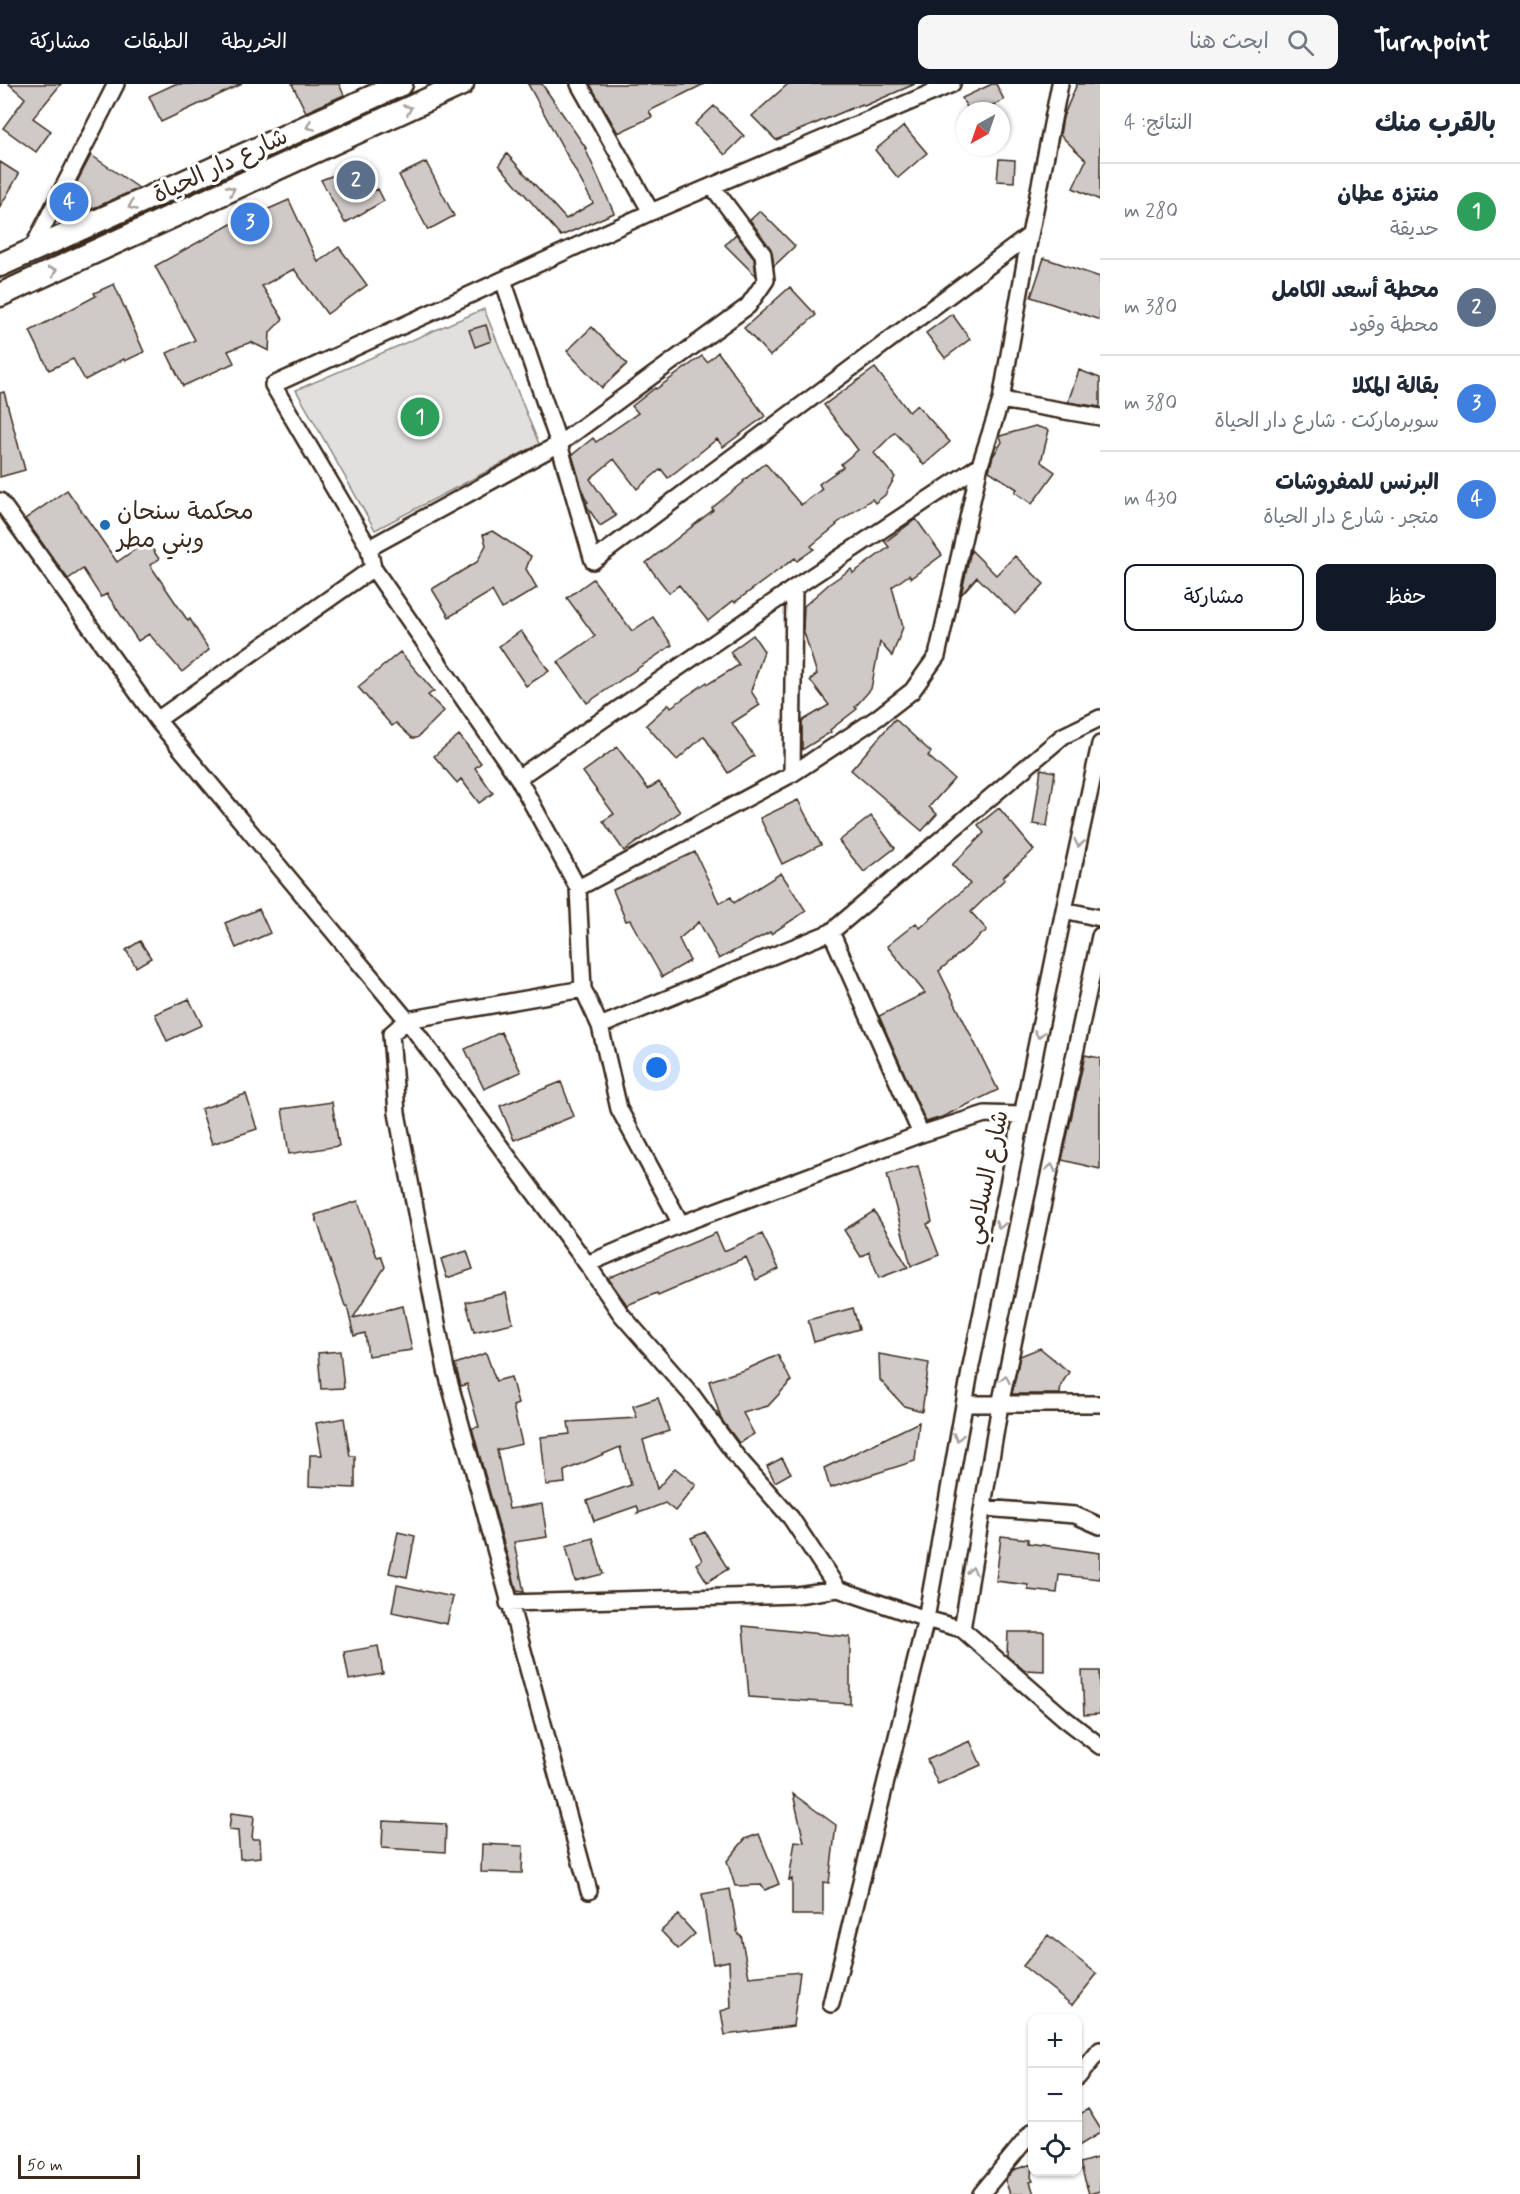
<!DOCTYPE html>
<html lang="ar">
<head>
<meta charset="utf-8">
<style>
	:root { --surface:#fff; --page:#f6f6f7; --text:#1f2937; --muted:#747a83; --line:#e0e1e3; --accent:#111827 }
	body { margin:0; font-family:Mynerve,"Playpen Sans Arabic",sans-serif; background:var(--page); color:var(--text); direction:rtl }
	.controls { position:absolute; right:18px; bottom:18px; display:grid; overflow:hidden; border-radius:12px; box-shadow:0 2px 4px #0004 }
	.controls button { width:54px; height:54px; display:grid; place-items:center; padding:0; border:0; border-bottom:2px solid var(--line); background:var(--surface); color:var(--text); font:30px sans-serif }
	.compass { position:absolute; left:956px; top:18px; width:54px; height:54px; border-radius:50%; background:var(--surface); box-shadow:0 2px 4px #0004; rotate:220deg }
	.scale { position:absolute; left:18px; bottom:15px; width:122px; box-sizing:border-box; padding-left:6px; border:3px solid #3b2a1e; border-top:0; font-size:16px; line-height:21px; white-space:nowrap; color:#3b2a1e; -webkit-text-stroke:4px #fff; paint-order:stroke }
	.you { position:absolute; left:657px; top:984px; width:21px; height:21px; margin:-15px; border:4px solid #fff; border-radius:50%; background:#1a73e8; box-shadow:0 0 0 9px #1a73e833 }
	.badge { display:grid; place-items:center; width:39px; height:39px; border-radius:50%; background:var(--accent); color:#fff; font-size:20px; font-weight:700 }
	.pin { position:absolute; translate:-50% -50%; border:3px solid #fff; box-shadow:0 2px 6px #0006 }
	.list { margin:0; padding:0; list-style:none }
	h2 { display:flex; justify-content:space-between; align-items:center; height:78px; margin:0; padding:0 24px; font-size:26px }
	h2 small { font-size:20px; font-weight:400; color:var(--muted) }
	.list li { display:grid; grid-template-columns:39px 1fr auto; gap:18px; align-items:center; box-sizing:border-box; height:96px; padding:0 24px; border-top:2px solid var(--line) }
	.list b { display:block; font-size:22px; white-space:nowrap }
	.list p { margin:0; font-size:20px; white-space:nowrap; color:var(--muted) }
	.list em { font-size:20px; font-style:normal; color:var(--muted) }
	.actions { display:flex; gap:12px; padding:18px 24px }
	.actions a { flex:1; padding:14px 0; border:2px solid var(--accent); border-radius:12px; text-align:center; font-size:21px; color:var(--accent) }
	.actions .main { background:var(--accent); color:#fff }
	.icon { flex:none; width:33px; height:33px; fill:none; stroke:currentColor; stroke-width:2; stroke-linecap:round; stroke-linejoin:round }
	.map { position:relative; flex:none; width:1100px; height:2110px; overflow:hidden; direction:ltr }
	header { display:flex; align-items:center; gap:36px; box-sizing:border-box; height:84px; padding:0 30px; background:var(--accent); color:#fff }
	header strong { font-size:28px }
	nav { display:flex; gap:33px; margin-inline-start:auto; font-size:21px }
	.search { width:420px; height:54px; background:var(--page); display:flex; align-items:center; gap:15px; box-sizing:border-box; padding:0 21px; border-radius:12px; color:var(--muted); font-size:22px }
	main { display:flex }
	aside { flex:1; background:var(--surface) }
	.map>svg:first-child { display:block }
</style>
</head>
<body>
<header>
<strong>Turnpoint</strong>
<div class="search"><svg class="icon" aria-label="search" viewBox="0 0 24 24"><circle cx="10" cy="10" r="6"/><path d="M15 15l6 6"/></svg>ابحث هنا</div>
<nav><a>الخريطة</a><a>الطبقات</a><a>مشاركة</a></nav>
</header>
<main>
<aside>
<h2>بالقرب منك<small>النتائج: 4</small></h2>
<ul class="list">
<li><span class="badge" style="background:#2e9e5b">1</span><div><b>منتزه عطان</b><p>حديقة</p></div><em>280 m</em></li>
<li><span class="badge" style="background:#5c6f8a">2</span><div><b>محطة أسعد الكامل</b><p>محطة وقود</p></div><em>380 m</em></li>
<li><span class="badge" style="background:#3f7fe0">3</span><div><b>بقالة المكلا</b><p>سوبرماركت · شارع دار الحياة</p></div><em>380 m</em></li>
<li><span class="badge" style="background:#3f7fe0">4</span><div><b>البرنس للمفروشات</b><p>متجر · شارع دار الحياة</p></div><em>430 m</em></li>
</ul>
<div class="actions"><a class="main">حفظ</a><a>مشاركة</a></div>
</aside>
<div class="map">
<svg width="1100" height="2110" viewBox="0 0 1100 2110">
	<rect width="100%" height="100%" fill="#fff"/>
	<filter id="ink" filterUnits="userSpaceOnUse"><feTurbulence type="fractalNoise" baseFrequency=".0167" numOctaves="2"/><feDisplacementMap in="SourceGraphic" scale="12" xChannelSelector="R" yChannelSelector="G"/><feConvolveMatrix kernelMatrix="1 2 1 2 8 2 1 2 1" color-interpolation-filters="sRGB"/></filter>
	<g filter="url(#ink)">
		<path fill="#e2e0de" stroke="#8e857e" stroke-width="1.5" d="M484 225 539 360 375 446 296 306Z"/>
		<path fill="#cfcac7" stroke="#3b2a1e" stroke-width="1.5" d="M9 0H61L33 34 51 47 36 68 3 44 25 14Z
			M175 0H242L161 38 149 12Z
			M292 0H339L344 11 306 28Z
			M528 0H542L586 64H585L614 129 561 152 499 81 507 70 566 135 593 119Z
			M590 0H704L649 27 652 33 618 49Z
			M788 0H915L864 22 862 20 776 56 752 32Z
			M992 0H996L1004 16 980 27H969L962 14Z
			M1077 0H1100V116L1073 104 1086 76 1060 51 1063 33Z
			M714 22 744 52 725 71 695 40Z
			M904 42 927 69 898 94 875 66Z
			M91 71 139 104 60 139 57 137Z
			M999 75 1015 76 1014 98 997 97Z
			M0 78 19 90 0 123Z
			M426 78 454 132 428 146 399 91Z
			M337 90 356 115 378 105 384 117 345 139 321 96Z
			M289 116 318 178 339 163 367 201 327 230 294 185 262 202 283 235 270 248 269 267 251 258 228 267 234 279 183 302 167 269 195 256 155 182 253 128 255 131Z
			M760 127 795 162 774 182 771 165 750 136Z
			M736 150 754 174 756 192 725 161Z
			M1044 174 1100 193V236L1031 213Z
			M114 200 144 268 125 277 124 275 85 296 73 275 49 286 30 247 96 212 94 209Z
			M790 203 816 231 770 272 744 244Z
			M952 230 970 255 945 274 926 249Z
			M486 241 491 257 475 263 469 246Z
			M592 243 627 280 602 304 567 267Z
			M718 268 765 332 723 363 717 355 668 394 661 385 637 405 614 375 590 395 616 432 600 442 588 424 586 419 588 418 585 414 572 371 593 354 596 358 638 329 632 322 655 304 656 305 702 272 707 278Z
			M875 284 909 328 917 321 950 358 924 381 895 348 874 369 895 393 885 411 875 419 872 415 836 440 837 441 811 462 814 465 797 477 795 474 735 518 733 517 708 537 679 501 669 509 646 479 713 426 712 424 744 398 743 397 765 379 801 421 822 405 819 400 843 383 841 380 858 366 824 321Z
			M1079 286 1100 294V323L1068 318Z
			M4 308 25 386 0 393V309Z
			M1035 342 1049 346 1041 378 1055 388 1032 420 1015 408 1017 405 989 387 993 372 1002 358 1000 352Z
			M67 406 117 478 147 457 159 475 150 481 188 537 190 535 209 566 182 588 149 550 138 557 107 510 101 513 83 485 68 495 25 435Z
			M916 435 942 471 911 494 909 491 892 503 903 543 892 572 880 558 871 605 855 623 857 625 830 646 831 648 802 666V637L829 621 810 596 817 590 803 545 804 522 829 500 851 485 853 489 889 463 885 458Z
			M492 447 531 472 526 485 537 504 502 525 492 507 449 533 432 505 477 478 486 461 483 451Z
			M971 466 996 491 1015 472 1044 500 1015 530 977 493 961 511Z
			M593 495 632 547 653 533 672 561 587 619 558 578 595 552 567 514Z
			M521 547 549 587 526 602 499 562Z
			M753 551 764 567 751 607 760 621 732 639 754 672 728 689 704 652 677 676 646 641 669 620 671 623 707 598 708 600 739 581 730 568Z
			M400 568 434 607 428 611 444 627 417 654H412L396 639 392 642 358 603Z
			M895 635 931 668 928 672 954 695 929 723 937 730 922 747 851 686Z
			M459 651 481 679 475 684 493 709 479 719 461 695 457 699 434 672Z
			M617 663 648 705 659 698 680 728 624 767 603 737 614 730 583 688Z
			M1041 685 1055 688 1047 742 1033 740Z
			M798 716 821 761 782 780 760 734Z
			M999 724 1034 766 1003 793 1005 795 971 828 987 846 939 887 998 1006 942 1033 926 1038 879 932 925 909 887 862 916 839 920 844 970 800 952 781 984 749 978 741Z
			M871 732 895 764 864 788 839 757Z
			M695 768 719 819 731 813 734 819 781 789 806 827 771 850 770 848 719 875 699 838 679 855 690 877 662 893 630 836 626 837 613 806Z
			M259 825 270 849 236 864 225 839Z
			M140 857 151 874 136 883 126 866Z
			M189 915 202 941 167 957 155 930Z
			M501 948 521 988 484 1005 465 965Z
			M1085 971 1100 974V1085L1062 1076Z
			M561 998 574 1032 514 1056 500 1022Z
			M246 1010 257 1045 212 1060 201 1025Z
			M332 1018 339 1062 289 1070 282 1025Z
			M918 1082 932 1138 927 1140 939 1171 911 1182 887 1090Z
			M358 1117 377 1173 381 1172 385 1183 353 1234 403 1222 412 1266 368 1272 365 1249 354 1252 347 1222H345L315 1131Z
			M874 1127 908 1183 879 1194 869 1168 861 1173 844 1146Z
			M716 1149 724 1167 762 1150 779 1185 756 1196 746 1173 658 1211 657 1209 627 1221 608 1194Z
			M467 1167 473 1185 447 1194 441 1175Z
			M506 1209 513 1239 474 1248 466 1218Z
			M853 1224 859 1245 814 1258 808 1236Z
			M1040 1264 1069 1288 1061 1301 1060 1310H1012L1020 1272Z
			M340 1267 344 1304 321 1305 318 1269Z
			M486 1269 496 1297 511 1293 518 1320 513 1322 522 1360 497 1366 509 1425 542 1420 547 1453 514 1458 524 1508 517 1507 472 1344 479 1343 467 1300 461 1302 455 1280Z
			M879 1270 929 1279 922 1327 904 1322 880 1296Z
			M778 1271 791 1297 768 1322 743 1329 754 1350 739 1359 721 1335 709 1297 747 1285Z
			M658 1314 669 1347 643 1356 657 1405 675 1384 696 1401 675 1427 665 1419 636 1430 639 1427 637 1422 594 1437 587 1417 631 1401 620 1363 564 1387 565 1399 546 1401 541 1353 570 1350 568 1338 637 1334 633 1322Z
			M344 1334 350 1372H355V1404L309 1402 310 1371H322L316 1339Z
			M919 1338 915 1377 830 1404 824 1384Z
			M782 1374 791 1389 775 1398 767 1382Z
			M398 1448 415 1452 407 1493 389 1489Z
			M705 1448 728 1485 707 1498 696 1480 702 1476 691 1454Z
			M1001 1452 1028 1455V1459L1100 1469V1495L1059 1491 1057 1509 1028 1506V1501L996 1497Z
			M593 1454 603 1490 575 1497 566 1462Z
			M397 1501 453 1513 447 1540 392 1528Z
			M743 1542 850 1553V1620L749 1613Z
			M1008 1548H1044V1587L1024 1586 1007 1572Z
			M378 1562 383 1590 349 1596 344 1568Z
			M1082 1587H1100V1630L1084 1631Z
			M970 1657 981 1681 938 1700 927 1676Z
			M793 1710 836 1741 829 1799 823 1798V1831H792V1795L789 1796 795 1757 804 1758Z
			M231 1729 254 1732 252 1755H260L261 1773 240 1775 238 1747 229 1746Z
			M383 1737 446 1740 445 1768 382 1764Z
			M759 1750 779 1800 765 1806 762 1801 735 1802 727 1777 745 1755Z
			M482 1760 523 1762 522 1789 481 1788Z
			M730 1805 738 1851H741L749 1893 800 1888 793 1942 725 1951 721 1927 731 1924 729 1877 713 1880 702 1810Z
			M678 1831 695 1850 678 1865 661 1847Z
			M1048 1851 1097 1890 1072 1921 1023 1882Z
			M1088 2025 1100 2044V2049L1077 2063V2032Z
			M1100 2073V2107L1089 2110 1080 2079Z
			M1032 2080 1031 2093 1033 2097 1030 2098 1034 2110H1010L1005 2096 1013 2086Z"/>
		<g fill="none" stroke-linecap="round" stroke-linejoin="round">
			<defs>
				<path id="street" d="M579 0 651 128
					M31 167 116 0
					M503 196 559 360 593 477 1030 151
					M1001 316 1100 333
					M0 417 157 636 407 936 587 1180 621 1230 691 1310 737 1373 791 1434 838 1505 926 1535 962 1545 1064 1634 1100 1662
					M369 464 559 360 748 222 766 196 763 170 712 102
					M157 636 373 484
					M792 690 794 504
					M518 694 794 504 980 381
					M578 804 792 690 877 634 912 607 937 572 980 381 1001 316 1030 151 1060 0
					M1064 826 1100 834
					M831 848 921 1050
					M583 905 407 936 391 950 397 1029 446 1286 589 1807
					M600 942 831 848 1063 652 1100 634
					M681 1140 619 1025 600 942 583 905 578 804 518 694 373 484 369 464 273 301 651 128 952 0
					M587 1180 681 1140 921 1050 985 1030 1022 1031
					M964 1320H1100
					M984 1424 1075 1431 1100 1442
					M508 1519 797 1511 838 1505
					M962 1545 1000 1321 1100 852
					M831 1920 926 1535 971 1282 1064 826 1100 660
					M1078 1993 1100 1966
					M981 2110 1032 2048"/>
				<path id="secondary" d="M0 181 401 0
					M0 211 462 0"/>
			</defs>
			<use href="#street" stroke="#3b2a1e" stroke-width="20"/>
			<use href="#secondary" stroke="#3b2a1e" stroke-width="27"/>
			<use href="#street" stroke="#fff" stroke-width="15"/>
			<use href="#secondary" stroke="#fff" stroke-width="22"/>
		</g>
		<defs><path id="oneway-chevron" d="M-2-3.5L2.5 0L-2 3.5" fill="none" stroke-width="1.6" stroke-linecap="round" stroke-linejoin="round" transform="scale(1.5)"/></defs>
		<g stroke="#a79f9a">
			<use href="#oneway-chevron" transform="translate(408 25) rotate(-24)"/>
			<use href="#oneway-chevron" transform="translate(310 42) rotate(156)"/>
			<use href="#oneway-chevron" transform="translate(231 106) rotate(-25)"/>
			<use href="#oneway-chevron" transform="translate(132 122) rotate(156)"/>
			<use href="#oneway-chevron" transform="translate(53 187) rotate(-25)"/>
			<use href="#oneway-chevron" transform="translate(1079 759) rotate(102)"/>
			<use href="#oneway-chevron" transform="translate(1039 950) rotate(102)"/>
			<use href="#oneway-chevron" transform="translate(1051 1084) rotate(-78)"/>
			<use href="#oneway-chevron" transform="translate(1000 1141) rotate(102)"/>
			<use href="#oneway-chevron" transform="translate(1005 1295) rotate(-78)"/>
			<use href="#oneway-chevron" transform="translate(958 1353) rotate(100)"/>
			<use href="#oneway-chevron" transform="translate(972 1487) rotate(-80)"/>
		</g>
	</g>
	<circle fill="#1f6fb2" stroke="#fff" stroke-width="2" cx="105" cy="441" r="6"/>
	<g text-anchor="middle" stroke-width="6" stroke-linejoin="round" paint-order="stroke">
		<g font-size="24" fill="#3b2a1e" stroke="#fff">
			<text transform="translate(220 81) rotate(-25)" y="8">شارع دار الحياة</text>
			<text transform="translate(986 1093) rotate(-78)" y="8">شارع السلامي</text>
		</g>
		<g font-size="24" fill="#3b2a1e" stroke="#fff" text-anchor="start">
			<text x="117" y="435">محكمة سنحان<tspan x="117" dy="28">وبني مطر</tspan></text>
		</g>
	</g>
</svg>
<div class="controls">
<button>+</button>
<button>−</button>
<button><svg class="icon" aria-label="locate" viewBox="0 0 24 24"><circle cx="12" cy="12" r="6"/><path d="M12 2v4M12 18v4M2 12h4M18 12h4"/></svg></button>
</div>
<svg class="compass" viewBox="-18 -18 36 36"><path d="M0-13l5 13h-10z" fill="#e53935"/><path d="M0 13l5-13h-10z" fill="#747a83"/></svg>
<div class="scale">50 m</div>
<div class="you"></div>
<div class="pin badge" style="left:420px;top:333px;background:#2e9e5b">1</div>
<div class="pin badge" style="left:356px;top:96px;background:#5c6f8a">2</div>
<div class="pin badge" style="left:250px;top:138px;background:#3f7fe0">3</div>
<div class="pin badge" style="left:69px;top:118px;background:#3f7fe0">4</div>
</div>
</main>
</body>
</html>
